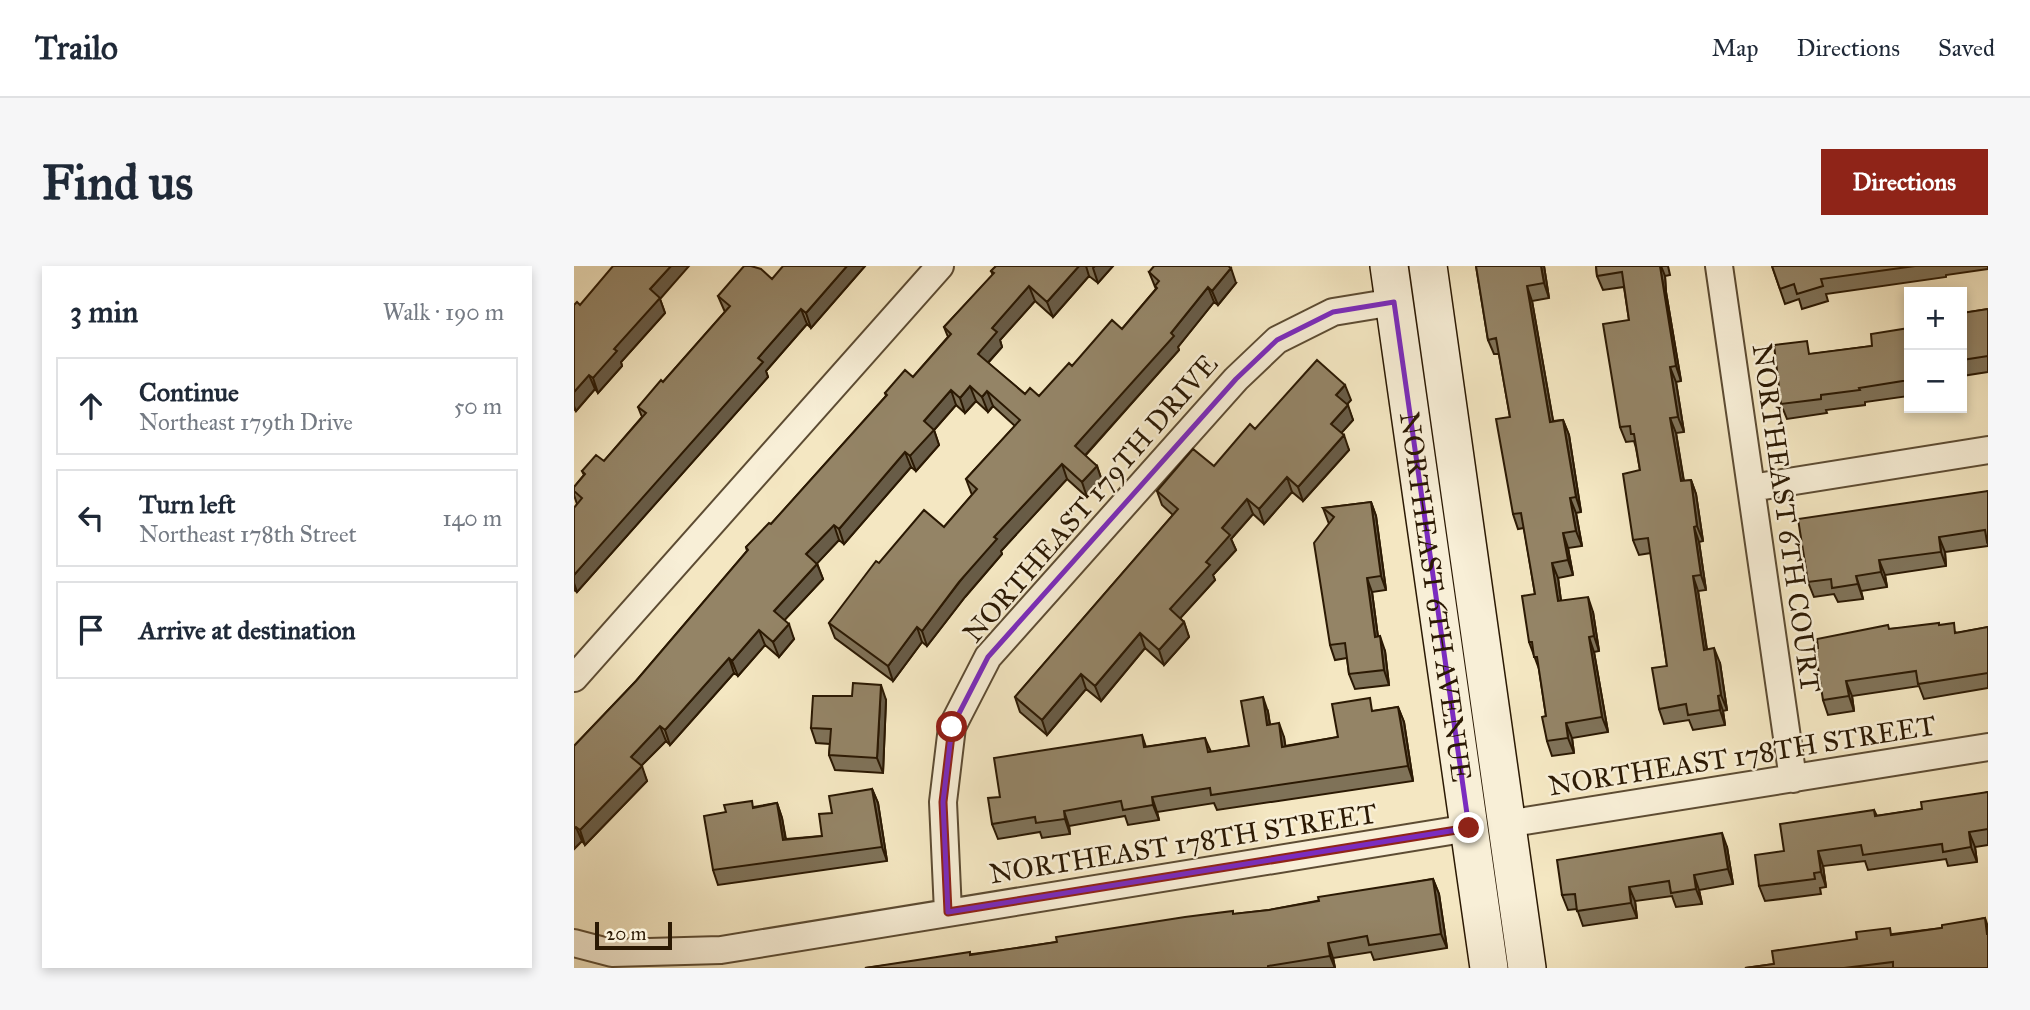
<!DOCTYPE html>
<html lang="en">
<head>
<meta charset="utf-8">
<style>
	:root { --surface:#fff; --page:#f6f6f7; --text:#1f2937; --muted:#747a83; --line:#e0e1e3; --accent:#8f2418 }
	body { margin:0; font-family:"IM FELL Great Primer",serif; background:var(--page); color:var(--text) }
	.controls { position:absolute; right:21px; top:21px; display:grid; overflow:hidden; border-radius:0px; box-shadow:0 4px 10px #0003 }
	.controls button { width:63px; height:63px; display:grid; place-items:center; padding:0; border:0; border-bottom:2px solid var(--line); background:var(--surface); color:var(--text); font:35px sans-serif }
	.scale { position:absolute; left:21px; bottom:18px; width:77px; box-sizing:border-box; padding-left:7px; border:4px solid #2b1903; border-top:0; font-size:19px; line-height:24px; white-space:nowrap; color:#2b1903; -webkit-text-stroke:5px #f8efd7; paint-order:stroke }
	.stop { position:absolute; width:21px; height:21px; margin:-16px; border:5px solid #8f2418; border-radius:50%; background:#fff }
	.stop.end { background:#8f2418; border-color:#fff; box-shadow:0 2px 7px #0008 }
	.list { margin:0; padding:0; list-style:none }
	h2 { display:flex; justify-content:space-between; align-items:center; height:91px; margin:0; padding:0 28px; font-size:30px }
	h2 small { font-size:23px; font-weight:400; color:var(--muted) }
	.list li { display:grid; grid-template-columns:46px 1fr auto; gap:21px; align-items:center; box-sizing:border-box; height:98px; margin:0 14px 14px; padding:0 14px; border:2px solid var(--line); border-radius:0px }
	.list b { display:block; font-size:26px; white-space:nowrap }
	.list p { margin:0; font-size:23px; white-space:nowrap; color:var(--muted) }
	.list em { font-size:23px; font-style:normal; color:var(--muted) }
	.icon { flex:none; width:38px; height:38px; fill:none; stroke:currentColor; stroke-width:2; stroke-linecap:round; stroke-linejoin:round }
	.map { position:relative; flex:none; width:1414px; height:702px; overflow:hidden; border-radius:0px }
	header { display:flex; align-items:center; gap:42px; box-sizing:border-box; height:98px; padding:0 35px; background:var(--surface); border-bottom:2px solid var(--line) }
	header strong { font-size:33px }
	nav { display:flex; gap:38px; margin-inline-start:auto; font-size:24px }
	.intro { display:flex; align-items:center; justify-content:space-between; box-sizing:border-box; height:168px; padding:0 42px }
	h1 { margin:0; font-size:49px }
	.button { padding:18px 32px; border-radius:0px; background:var(--accent); color:#fff; font-size:24px; font-weight:700 }
	main { display:flex; gap:42px; padding:0 42px }
	aside { flex:1; background:var(--surface); border-radius:0px; box-shadow:0 4px 10px #0003 }
	.map>svg:first-child { display:block }
</style>
</head>
<body>
<header>
<strong>Trailo</strong>
<nav><a>Map</a><a>Directions</a><a>Saved</a></nav>
</header>
<div class="intro"><h1>Find us</h1><a class="button">Directions</a></div>
<main>
<aside>
<h2>3 min<small>Walk · 190 m</small></h2>
<ul class="list">
<li><svg class="icon" aria-label="ahead" viewBox="0 0 24 24"><path d="M12 20V5M6 11l6-6 6 6"/></svg><div><b>Continue</b><p>Northeast 179th Drive</p></div><em>50 m</em></li>
<li><svg class="icon" aria-label="left" viewBox="0 0 24 24"><path d="M17 20v-9H6M10 6l-5 5 5 5"/></svg><div><b>Turn left</b><p>Northeast 178th Street</p></div><em>140 m</em></li>
<li><svg class="icon" aria-label="arrive" viewBox="0 0 24 24"><path d="M6 21V4h12l-3 4 3 4H6"/></svg><div><b>Arrive at destination</b></div></li>
</ul>
</aside>
<div class="map">
<svg width="1414" height="702" viewBox="0 0 1414 702">
	<rect width="100%" height="100%" fill="#f4e7c2"/>
	<filter id="stains"><feTurbulence type="fractalNoise" baseFrequency=".00286" numOctaves="4"/><feColorMatrix values="0 0 0 0 .2 0 0 0 0 .09 0 0 0 0 .02 0 0 0 .5 -.17"/></filter>
	<radialGradient id="worn" r=".72"><stop offset=".6" stop-color="#630" stop-opacity="0"/><stop offset="1" stop-color="#630" stop-opacity=".3"/></radialGradient>
	<g fill="none" stroke-linecap="round" stroke-linejoin="round">
		<defs>
			<path id="minor" d="M1145 0 1219 513
				M1177 222 1414 184
				M0 412 366 0
				M932 558 1414 481
				M374 646 369 536 378 461 414 391 662 113 703 74 759 46 820 36
				M0 677 38 687 147 684 895 562"/>
			<g id="secondary">
				<path id="s1" d="M815 0 915 702"/>
				<path d="M854 0 953 702"/>
			</g>
		</defs>
		<use href="#minor" stroke="#5d4c33" stroke-width="30"/>
		<use href="#secondary" stroke="#2b1903" stroke-width="40"/>
		<use href="#minor" stroke="#f8efd7" stroke-width="26"/>
		<use href="#secondary" stroke="#f8efd7" stroke-width="37"/>
	</g>
	<path fill="#7f7258" stroke="#2b1903" stroke-width="2" d="M291 0 237 62 233 58 192 105 194 111 3 326 0 324V242L3 238 0 229V221L10 209 8 205 30 195 68 151 64 141 89 116 151 46 144 30 198 13Z
		M422 0H539L524 17 515 10 479 51 461 35 426 74 428 81 414 97 451 128 465 130 498 100 548 63 582 23 575 6 662 17 644 39 640 36 604 81 605 84 511 190 523 200 528 215 513 231 493 213 427 285 428 288 391 331 353 380 348 376 319 415 261 372 255 357 305 297 370 261 398 229 392 213 441 160 419 140 414 146 402 135 391 147 382 139 360 164 365 179 342 205 337 201 270 278 265 274 243 297 249 313 210 354 220 373 205 391 191 379 164 410 160 407 96 479 92 475 67 500 73 515 11 579 8 575 0 583V480L62 415 173 285 172 281 197 258 312 130 311 127 339 111 374 71 370 61 419 9 417 5Z
		M902 0H970L975 32 958 35 979 155 989 154 995 169 1007 246 1002 247 1008 280 994 282 999 309 984 312 987 335 1019 346 1025 385 1020 386 1034 466 998 472 1000 487 978 490 973 475 972 450 965 403 955 376 961 328 950 262 944 263 939 248 936 151 925 88H920L914 74Z
		M1022 0H1094L1096 9 1091 10 1092 26 1107 115 1102 116 1110 166 1102 167 1110 215 1117 214 1122 228 1129 275 1125 276 1132 324 1124 325 1133 383 1146 397 1153 444 1149 445 1151 459 1119 464 1115 454 1090 458 1085 443 1093 400 1077 287 1065 289 1059 274 1066 204 1062 182 1060 175 1052 176 1046 161 1055 54 1050 21 1029 24 1023 10Z
		M1198 0H1414V3L1372 9V11L1252 28 1254 35 1228 43 1225 33 1211 38Z
		M86 33 91 47 47 96 48 100 24 127 21 123 2 145 0 143V39Z
		M1414 43V106L1388 110V47Z
		M1335 62V130L1291 136V139L1252 144 1253 147 1213 153 1207 138 1238 88 1298 80Z
		M777 134 773 138 779 154 767 167 775 184 729 235 718 226 690 258 679 248 657 273 662 284 639 309 641 314 606 352 610 356 615 371 590 399 571 382 527 435 512 423 473 469 446 446 441 431 599 249 588 239 583 225 640 200 681 163Z
		M1414 225V280L1371 286 1372 300 1311 309 1313 321 1287 325 1289 333 1264 336 1260 328 1240 331 1234 316Z
		M797 236 802 250 812 324 798 326 804 371 811 385 815 419 781 423 775 408 773 392 761 394 756 379 755 258 749 242Z
		M1366 359 1383 367 1414 361V422L1350 433 1345 420 1278 430 1280 445 1254 449 1249 434 1316 363Z
		M312 434 309 507 261 504 255 489 256 478 242 477 237 462Z
		M824 441 830 456 839 515 643 544 640 537 583 546 585 554 554 559 551 550 495 560 496 568 468 572 466 566 424 573 418 558 426 531 568 469 572 481 631 472 637 486 675 480 694 446 696 458 710 471 711 480 764 471 800 445Z
		M298 523 304 537 313 595 144 619 139 604 180 541 203 537 208 552 212 573 248 570 258 547Z
		M1414 526V579L1401 581 1403 596 1374 600 1372 593 1294 604 1291 595 1249 600 1252 621 1246 622 1247 628 1191 635 1185 620 1300 544 1303 550 1348 543Z
		M1153 581 1159 618 1125 624 1128 638 1102 641 1098 630 1061 635 1063 652 1009 660 1003 643 994 644 988 629Z
		M859 613 865 628 873 682 800 694 797 686 759 692 761 702H291L437 683 660 648 695 644Z
		M1411 652 1414 661V702H1171L1200 698 1319 668 1368 662Z"/>
	<path fill="#685c47" stroke="#2b1903" stroke-width="2" d="M97 0H115L86 33 91 47 47 96 48 100 24 127 19 112 40 83 76 23Z
		M273 0H291L237 62 232 47Z
		M505 0H512L515 10 479 51 473 36Z
		M521 0H539L524 17 519 2Z
		M967 0H970L975 32 970 17Z
		M1086 0H1087L1091 10 1092 26 1107 115 1102 100Z
		M657 2 662 17 644 39 638 25Z
		M455 20 461 35 426 74 428 81 409 102 404 88 418 62Z
		M953 20 958 35 982 171 976 156Z
		M634 21 640 36 604 81 605 84 506 195 501 180 597 67Z
		M227 43 233 58 192 105 194 111 3 326 0 317V309L184 92Z
		M1096 101 1102 116 1110 166 1104 151Z
		M15 109 21 123 2 145 0 140V126Z
		M771 119 777 134 768 144 762 129Z
		M396 120 402 135 391 147 386 132Z
		M377 124 382 139 360 164 365 179 342 205 336 190 350 155Z
		M413 125 419 140 414 146 408 131Z
		M774 139 779 154 762 173 757 158Z
		M1096 152 1102 167 1112 230 1107 215Z
		M989 154 995 169 1007 246 1002 231Z
		M770 169 775 184 729 235 724 221Z
		M331 186 337 201 270 278 265 263Z
		M488 198 493 213 427 285 428 288 391 331 353 380 348 365 420 271Z
		M523 200 528 215 513 231 508 216Z
		M713 211 718 226 690 258 685 243Z
		M1117 214 1122 228 1129 275 1123 260Z
		M996 232 1002 247 1008 280 1002 265Z
		M673 233 679 248 657 273 662 284 639 309 641 314 601 358 596 343 632 296 648 262Z
		M797 236 802 250 812 324 807 310Z
		M260 259 265 274 238 303 232 288Z
		M1120 261 1125 276 1132 324 1127 309Z
		M989 267 994 282 999 309 994 294Z
		M1365 271 1371 286 1372 300 1367 286Z
		M1305 294 1311 309 1313 321 1307 306Z
		M978 297 984 312 989 350 984 335Z
		M243 298 249 313 205 360 200 345Z
		M1119 310 1124 325 1135 399 1130 384Z
		M1282 310 1287 325 1289 333 1284 318Z
		M793 312 798 326 806 386 801 371Z
		M1014 331 1019 346 1025 385 1020 370Z
		M610 356 615 371 590 399 585 384Z
		M215 358 220 373 205 391 199 376Z
		M343 361 348 376 319 415 314 400Z
		M185 364 191 379 164 410 158 395Z
		M566 367 571 382 527 435 521 420Z
		M806 370 811 385 815 419 810 404Z
		M1015 371 1020 386 1034 466 1028 451Z
		M1140 382 1146 397 1153 444 1147 429Z
		M155 392 160 407 96 479 91 464Z
		M507 408 512 423 473 469 468 454Z
		M1272 415 1278 430 1280 445 1275 430Z
		M307 419 312 434 309 507 303 492Z
		M1144 430 1149 445 1151 459 1146 444Z
		M689 431 694 446 698 474 693 459Z
		M824 441 830 456 839 515 834 500Z
		M705 457 710 471 714 496 708 481Z
		M992 457 998 472 1000 487 994 472Z
		M86 460 92 475 62 505 57 491Z
		M68 500 73 515 11 579 6 564Z
		M298 523 304 537 313 595 308 581Z
		M578 531 583 546 585 554 579 539Z
		M203 537 208 552 214 589 209 574Z
		M490 545 495 560 496 568 491 553Z
		M2 561 8 575 0 583V563Z
		M1395 566 1401 581 1403 596 1397 581Z
		M1148 567 1153 581 1159 618 1154 603Z
		M1244 585 1249 600 1252 621 1247 606Z
		M1120 609 1125 624 1128 638 1122 623Z
		M859 613 865 628 873 682 867 668Z
		M1055 621 1061 635 1063 652 1057 637Z
		M754 677 759 692 761 702 756 690Z"/>
	<path fill="#948466" stroke="#2b1903" stroke-width="2" d="M39 0H97L76 23 86 32 40 83 43 85 19 112 15 109 0 126V39L3 36 6 39Z
		M170 0H177L187 3 198 13 209 0H273L232 47 227 43 184 92 189 96 0 309V242L8 232 0 225V221L11 208 8 205 22 189 30 195 72 147 64 141 87 114 89 116 156 40 144 30Z
		M422 0H505L473 36 455 20 418 62 423 66 404 88 451 128 456 122 465 130 495 97 498 100 538 54 548 63 583 22 581 20 585 15 575 6 580 0H654L657 2 638 25 634 21 597 67 600 70 501 180 523 200 508 216 488 198 420 271 423 273 385 316 348 365 343 361 314 400 255 357 302 295 305 297 350 244 370 261 403 223 392 213 446 154 413 125 408 131 396 120 386 132 377 124 350 155 360 164 336 190 331 186 265 263 260 259 232 288 243 298 200 345 215 358 199 376 185 364 158 395 155 392 91 464 86 460 57 491 68 500 6 564 2 561 0 563V480L62 415 174 284 172 281 195 257 197 258 313 129 311 127 331 104 339 111 377 68 370 61 420 7 417 5Z
		M902 0H967L970 17 953 20 976 156 989 154 1002 231 996 232 1002 265 989 267 994 294 978 297 984 335 1014 331 1020 370 1015 371 1028 451 992 457 994 472 973 475 968 451 972 450 963 391H960L958 376H955L948 330 961 328 947 247 939 248 922 153 936 151 922 72 914 74Z
		M1022 0H1086L1102 100 1096 101 1104 151 1096 152 1107 215 1117 214 1123 260 1120 261 1127 309 1119 310 1130 384 1140 382 1147 429 1144 430 1146 444 1114 449 1112 438 1085 443 1078 402 1093 400 1074 272 1059 274 1049 208 1066 204 1060 168H1057L1056 160 1046 161 1029 58 1055 54 1048 6 1023 10Z
		M1198 0H1341L1247 13 1249 20 1223 28 1220 18 1206 23Z
		M1414 43V90L1388 94V47Z
		M1335 62V115V114L1285 122 1286 124 1247 129V133L1207 138 1200 79 1233 75 1235 88 1298 80 1297 68Z
		M743 94 771 119 762 129 774 139 757 158 770 169 724 221 713 211 685 243 673 233 648 262 656 269 632 296 636 299 596 343 610 356 585 384 566 367 521 420 507 408 468 454 441 431 604 243 583 225 619 183 640 200 676 158 681 163Z
		M1414 225V275L1413 276 1411 264 1365 271 1367 286 1305 294 1307 306 1282 310 1284 318 1258 322 1257 313 1234 316 1224 253Z
		M797 236 807 310 793 312 801 371 806 370 810 404 775 408 771 377 756 379 740 277 760 251 749 242Z
		M1365 357V359L1380 357 1381 367 1414 361V407L1344 418 1342 405 1272 415 1275 430 1249 434 1241 383 1244 382 1243 373 1314 359 1315 363Z
		M279 417 307 419 303 492 255 489 257 463 237 462 239 430H278Z
		M689 431 693 459 705 457 708 481 764 471 758 438 796 432 798 445 824 441 834 500 637 529 636 522 578 531 579 539 549 544 547 535 490 545 491 553 462 557 461 551 418 558 414 532 426 531 420 492 568 469 570 481 631 472 634 486 675 480 667 435Z
		M298 523 308 581 139 604 130 550 152 546 150 539 178 535 179 542 203 537 209 574 248 570 245 548 258 547 255 530Z
		M1414 526V563L1395 566 1397 581 1369 586 1368 578 1289 589 1287 579 1244 585 1247 606 1240 607 1241 613 1185 620 1181 589 1210 585 1206 558 1300 544 1301 550 1348 543 1347 536Z
		M1148 567 1154 603 1120 609 1122 623 1097 627 1095 615 1055 621 1057 637 1003 645 1001 628 988 629 983 594Z
		M859 613 867 668 795 679 793 670 754 677 756 690 694 700V702H291L396 686V689L483 676 482 671 611 651 659 645V648L695 644 745 635 744 631Z
		M1411 652 1413 668H1414V702H1319V696L1270 702H1171L1200 698 1198 685 1283 673 1282 666 1316 662 1317 669 1368 662V659Z"/>
	<g fill="none" stroke-linecap="round" stroke-linejoin="round">
		<path stroke="#8f2418" stroke-width="9" d="M378 461 369 536 374 646 895 562"/>
	</g>
	<path fill="none" stroke="#7b2cbf" stroke-width="5" stroke-linejoin="round" d="M820 36 895 562 374 646 369 536 378 461 414 391 662 113 703 74 759 46Z"/>
	<g text-anchor="middle" stroke-width="5" stroke-linejoin="round" paint-order="stroke">
		<g font-size="28" fill="#2b1903" stroke="#f8efd7">
			<text transform="translate(516 232) rotate(-49)" y="10">NORTHEAST 179TH DRIVE</text>
			<text transform="translate(1213 252) rotate(82)" y="10">NORTHEAST 6TH COURT</text>
			<text dy="10" stroke="none"><textPath href="#s1" startOffset="334">NORTHEAST 6TH AVENUE</textPath></text>
			<text transform="translate(1168 489) rotate(-9)" y="10">NORTHEAST 178TH STREET</text>
			<text transform="translate(609 577) rotate(-9)" y="10">NORTHEAST 178TH STREET</text>
		</g>
	</g>
	<rect width="100%" height="100%" filter="url(#stains)"/>
	<rect width="100%" height="100%" fill="url(#worn)"/>
</svg>
<div class="controls">
<button>+</button>
<button>−</button>
</div>
<div class="scale">20 m</div>
<div class="stop" style="left:378px;top:461px"></div>
<div class="stop end" style="left:895px;top:562px"></div>
</div>
</main>
</body>
</html>
